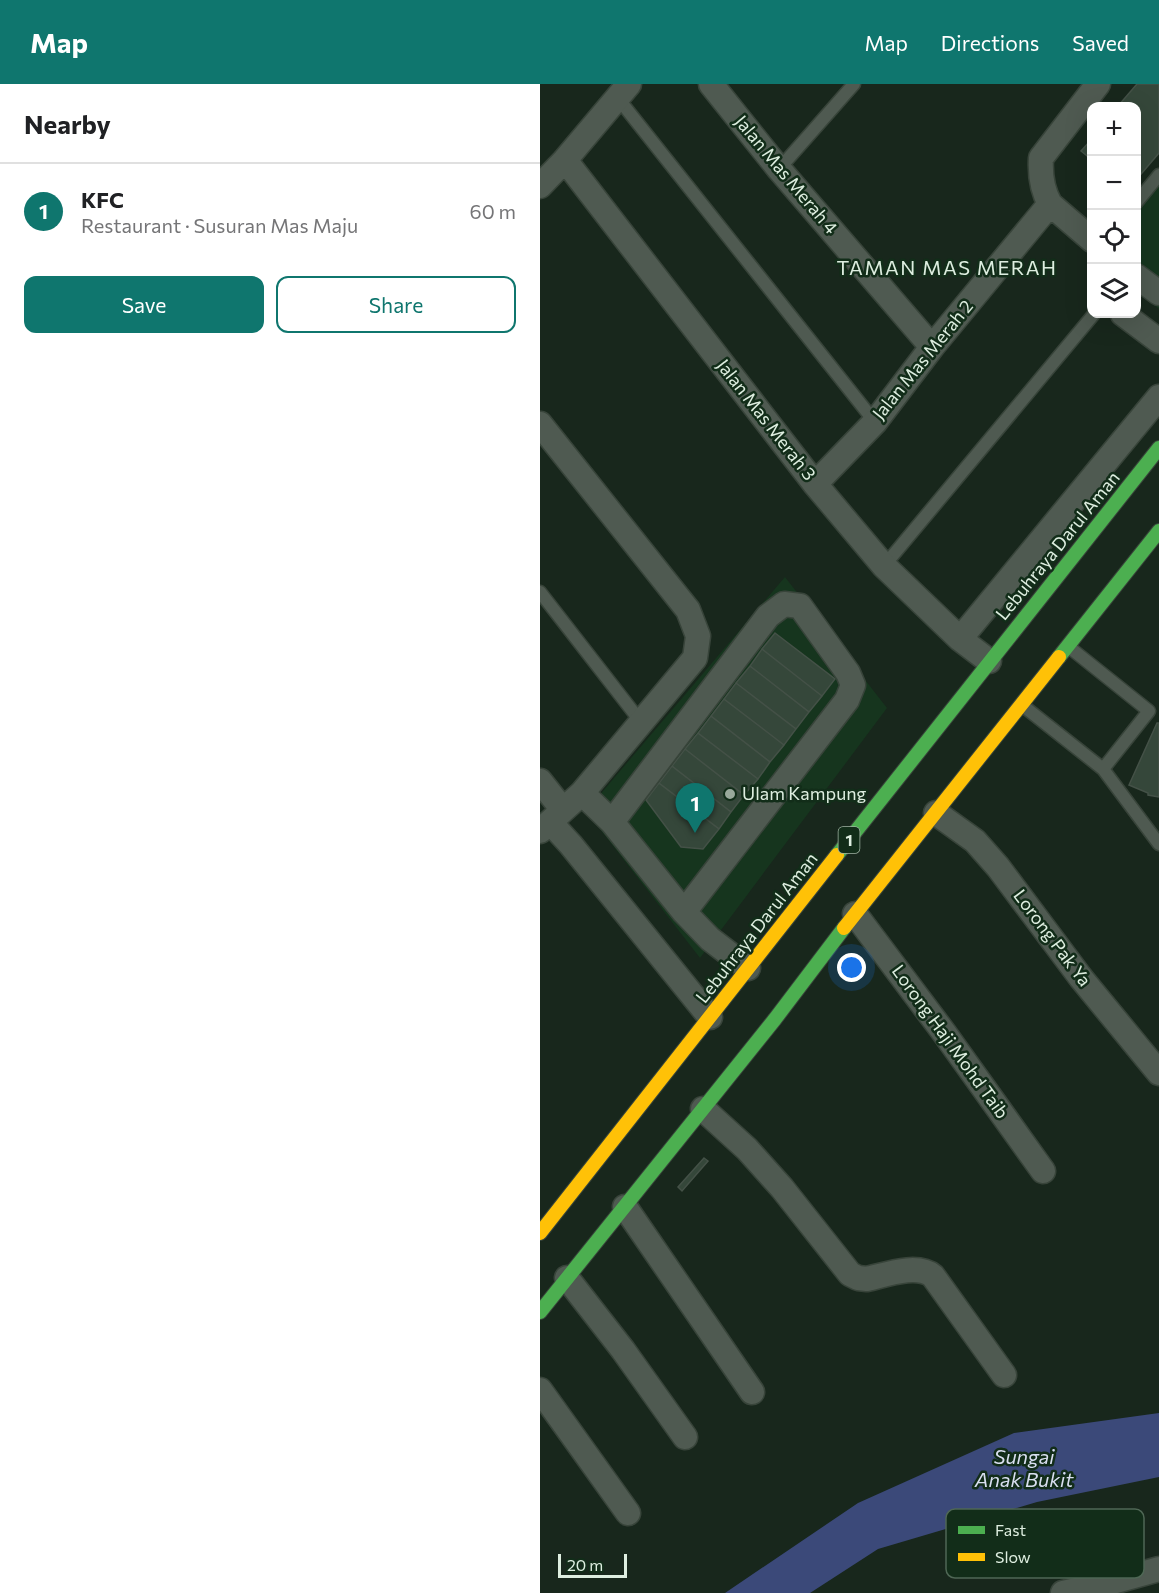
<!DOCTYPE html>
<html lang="en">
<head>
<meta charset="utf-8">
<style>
	:root { --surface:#fff; --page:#f2f2f2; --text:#202124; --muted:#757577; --line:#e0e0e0; --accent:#0f766e }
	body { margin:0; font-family:Commissioner,sans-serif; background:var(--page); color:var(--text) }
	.controls { position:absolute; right:18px; top:18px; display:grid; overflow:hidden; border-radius:12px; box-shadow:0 6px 24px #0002 }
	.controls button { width:54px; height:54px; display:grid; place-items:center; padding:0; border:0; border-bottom:2px solid var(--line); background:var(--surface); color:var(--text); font:30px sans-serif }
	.scale { position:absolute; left:18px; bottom:15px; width:69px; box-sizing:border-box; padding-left:6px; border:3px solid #deeee0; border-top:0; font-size:16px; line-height:21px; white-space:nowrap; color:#deeee0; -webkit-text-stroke:4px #122d19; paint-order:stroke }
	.you { position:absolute; left:312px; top:884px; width:21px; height:21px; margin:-15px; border:4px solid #fff; border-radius:50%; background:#1a73e8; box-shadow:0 0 0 9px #1a73e833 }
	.badge { display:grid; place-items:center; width:39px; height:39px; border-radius:50%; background:var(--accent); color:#fff; font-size:20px; font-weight:700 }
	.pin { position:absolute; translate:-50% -50px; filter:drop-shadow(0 2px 3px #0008) }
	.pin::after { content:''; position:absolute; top:32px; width:21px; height:18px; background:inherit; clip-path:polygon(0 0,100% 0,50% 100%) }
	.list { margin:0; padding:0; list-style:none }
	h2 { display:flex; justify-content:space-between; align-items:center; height:78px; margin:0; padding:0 24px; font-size:26px }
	h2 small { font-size:20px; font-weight:400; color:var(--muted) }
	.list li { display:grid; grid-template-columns:39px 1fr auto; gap:18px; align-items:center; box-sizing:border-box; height:96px; padding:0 24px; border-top:2px solid var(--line) }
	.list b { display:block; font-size:22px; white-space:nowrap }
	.list p { margin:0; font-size:20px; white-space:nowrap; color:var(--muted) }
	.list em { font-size:20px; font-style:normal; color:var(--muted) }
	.actions { display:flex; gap:12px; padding:18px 24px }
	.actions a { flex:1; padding:14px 0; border:2px solid var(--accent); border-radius:12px; text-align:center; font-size:21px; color:var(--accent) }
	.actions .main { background:var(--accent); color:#fff }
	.icon { flex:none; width:33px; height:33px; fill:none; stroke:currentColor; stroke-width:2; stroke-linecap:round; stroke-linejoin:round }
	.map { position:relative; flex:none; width:619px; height:1509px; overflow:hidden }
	header { display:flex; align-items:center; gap:36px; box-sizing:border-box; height:84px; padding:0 30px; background:var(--accent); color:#fff }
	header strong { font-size:28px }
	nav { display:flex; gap:33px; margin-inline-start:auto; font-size:21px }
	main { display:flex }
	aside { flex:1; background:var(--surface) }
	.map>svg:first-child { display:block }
</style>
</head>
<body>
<header>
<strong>Map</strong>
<nav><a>Map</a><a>Directions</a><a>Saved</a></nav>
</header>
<main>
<aside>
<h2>Nearby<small></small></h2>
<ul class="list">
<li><span class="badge">1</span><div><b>KFC</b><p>Restaurant · Susuran Mas Maju</p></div><em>60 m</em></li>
</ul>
<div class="actions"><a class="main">Save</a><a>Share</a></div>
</aside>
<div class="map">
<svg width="619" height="1509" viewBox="0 0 619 1509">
	<rect width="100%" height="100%" fill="#18271c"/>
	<path fill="#16351e" d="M619 90V225L597 207V118Z
		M245 493 347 624 160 874 46 727Z"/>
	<path fill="#3b4979" d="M619 1329V1393L497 1418 338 1465 270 1509H185L318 1419 474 1349Z"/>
	<path fill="#35473a" stroke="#445147" stroke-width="1.5" d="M597 0H619V69L596 96V22H578Z
		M552 55V76L541 67Z
		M235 549 295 595 282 612 222 565Z
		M222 565 282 612 269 628 210 582Z
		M210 582 269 628 256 645 196 599Z
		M196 599 256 645 244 661 184 615Z
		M184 615 244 661 230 678 171 632Z
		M171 632 230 678 218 695 158 649Z
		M617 639H619V713L608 711V709L589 701Z
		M158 649 218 695 204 711 145 665Z
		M145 665 204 711 191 728 132 682Z
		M132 682 191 728 179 745 119 699Z
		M119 699 179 745 163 765 141 763 106 716Z
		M164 1074 168 1077 142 1107 138 1103Z"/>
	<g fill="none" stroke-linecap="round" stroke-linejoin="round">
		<defs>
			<path id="lane" d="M77 13 335 338
				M239 85 314 0
				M596 119 619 91
				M344 482 554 230
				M0 508 101 638
				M482 621 563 685 609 627 529 563
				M563 685 619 760"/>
			<path id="street" d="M171 0 239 85 392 263
				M25 76 275 400 344 482 420 555 449 577
				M0 102 25 76 89 0
				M552 156 510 120C502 106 500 90 501 74L558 0
				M596 192 619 209
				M583 230 619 257
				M0 340 148 526 158 552 155 574 42 709 0 747
				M275 400 335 338 392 263 510 120
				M420 555 619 313
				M0 697 23 726
				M42 709 72 738 144 828 170 855 208 884
				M396 729 435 757 458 783 541 894 619 989
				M10 738 31 761 170 933
				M72 738 228 532 244 520 260 522 308 589 313 601 307 616 144 828
				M315 830 405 950 503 1087
				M163 1025 207 1065 242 1104 310 1190 318 1194 327 1195C345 1191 377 1179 393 1192L464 1291
				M85 1123 212 1308
				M27 1194 83 1266 145 1353
				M0 1306 88 1429
				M523 1509 576 1497 619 1485"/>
			<path id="fast" d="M519 573 619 447
				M297 771 619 364
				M0 1228 235 935 304 844"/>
			<path id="slow" d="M304 844 519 573
				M0 1149 297 771"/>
		</defs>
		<use href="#lane" stroke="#38443a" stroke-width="15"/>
		<use href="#street" stroke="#38443a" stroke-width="27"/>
		<use href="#fast" stroke="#38443a" stroke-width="16"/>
		<use href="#slow" stroke="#38443a" stroke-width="16"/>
		<use href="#lane" stroke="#4f5a51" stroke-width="12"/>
		<use href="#street" stroke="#4f5a51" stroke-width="24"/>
		<use href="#fast" stroke="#4caf50" stroke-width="14"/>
		<use href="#slow" stroke="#ffc107" stroke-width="14"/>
	</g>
	<circle fill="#99a89b" stroke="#122d19" stroke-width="2" cx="190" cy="710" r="6"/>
	<g text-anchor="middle" stroke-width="5" stroke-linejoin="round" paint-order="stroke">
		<rect fill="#122d19" stroke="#a1b4a4" stroke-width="1.5" x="298.5" y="743" width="21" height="26" rx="4.5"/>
		<g font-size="16" font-weight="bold" fill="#deeee0">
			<text x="309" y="762">1</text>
		</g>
		<g font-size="18" fill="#deeee0" stroke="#122d19">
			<text transform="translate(246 91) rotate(50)" y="6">Jalan Mas Merah 4</text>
			<text transform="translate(383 276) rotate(-51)" y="6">Jalan Mas Merah 2</text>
			<text transform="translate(226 336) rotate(52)" y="6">Jalan Mas Merah 3</text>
			<text transform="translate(518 462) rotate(-51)" y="6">Lebuhraya Darul Aman</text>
			<text transform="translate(217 844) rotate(-52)" y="6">Lebuhraya Darul Aman</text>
			<text transform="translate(512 854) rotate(53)" y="6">Lorong Pak Ya</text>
			<text transform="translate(410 958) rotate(54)" y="6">Lorong Haji Mohd Taib</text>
		</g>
		<g font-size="18" fill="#deeee0" stroke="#122d19" text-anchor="start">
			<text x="202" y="716">Ulam Kampung</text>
		</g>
		<g font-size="20" letter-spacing="1.5" fill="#deeee0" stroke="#122d19">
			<text x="407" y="191">TAMAN MAS MERAH</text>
		</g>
		<g font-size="20" font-style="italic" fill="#d9dff0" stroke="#122d19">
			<text x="484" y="1380">Sungai<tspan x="484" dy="23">Anak Bukit</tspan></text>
		</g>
	</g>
	<rect x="406" y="1425" width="198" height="69" rx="9" fill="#122d19" stroke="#4f6755" stroke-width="1.5"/>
	<rect x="418" y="1442" width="27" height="8" fill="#4caf50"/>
	<rect x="418" y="1469" width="27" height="8" fill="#ffc107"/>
	<g font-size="16" fill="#deeee0">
		<text x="455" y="1452">Fast</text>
		<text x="455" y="1479">Slow</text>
	</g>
</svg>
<div class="controls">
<button>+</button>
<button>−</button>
<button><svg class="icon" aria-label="locate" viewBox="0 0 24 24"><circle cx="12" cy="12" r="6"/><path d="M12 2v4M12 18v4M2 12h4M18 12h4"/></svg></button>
<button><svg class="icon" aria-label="layers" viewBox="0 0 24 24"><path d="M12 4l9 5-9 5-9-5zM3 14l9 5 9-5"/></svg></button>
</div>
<div class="scale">20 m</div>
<div class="you"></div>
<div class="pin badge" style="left:155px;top:749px">1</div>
</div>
</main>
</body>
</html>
